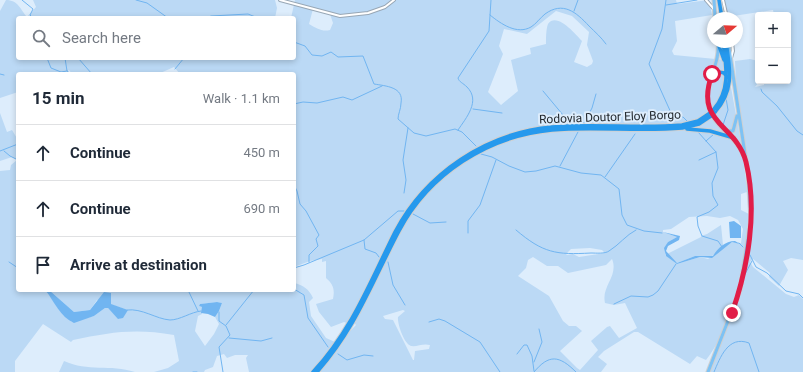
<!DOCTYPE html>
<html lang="en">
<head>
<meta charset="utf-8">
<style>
	:root { --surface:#fff; --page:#f6f6f7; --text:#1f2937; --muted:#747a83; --line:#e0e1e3 }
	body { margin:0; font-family:Roboto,sans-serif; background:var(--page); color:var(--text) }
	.controls { position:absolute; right:12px; top:12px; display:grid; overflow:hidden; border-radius:4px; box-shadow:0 2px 6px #0003 }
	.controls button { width:36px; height:36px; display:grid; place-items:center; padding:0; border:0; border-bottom:1px solid var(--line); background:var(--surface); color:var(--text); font:20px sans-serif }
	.compass { position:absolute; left:707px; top:12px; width:36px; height:36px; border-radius:50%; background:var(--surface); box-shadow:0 2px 6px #0003; rotate:71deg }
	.stop { position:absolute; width:12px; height:12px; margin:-9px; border:3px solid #e11d48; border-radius:50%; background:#fff }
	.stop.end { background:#e11d48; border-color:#fff; box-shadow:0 1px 4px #0008 }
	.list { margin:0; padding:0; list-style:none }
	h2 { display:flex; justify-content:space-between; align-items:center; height:52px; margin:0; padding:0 16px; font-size:17px }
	h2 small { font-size:13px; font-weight:400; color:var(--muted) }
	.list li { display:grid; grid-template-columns:26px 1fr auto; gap:12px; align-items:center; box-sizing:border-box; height:56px; padding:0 16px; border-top:1px solid var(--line) }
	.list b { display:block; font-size:15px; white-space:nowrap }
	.list em { font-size:13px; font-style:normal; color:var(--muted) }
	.icon { flex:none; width:22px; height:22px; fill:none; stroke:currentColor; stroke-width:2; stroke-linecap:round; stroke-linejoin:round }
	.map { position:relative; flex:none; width:803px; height:372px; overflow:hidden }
	.search { position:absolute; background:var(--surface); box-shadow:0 2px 6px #0003; left:16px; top:16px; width:280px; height:44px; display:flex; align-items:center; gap:10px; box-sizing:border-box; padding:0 14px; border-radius:4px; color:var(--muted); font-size:15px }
	.panel { position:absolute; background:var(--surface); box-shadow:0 2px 6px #0003; left:16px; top:72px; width:280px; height:220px; border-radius:4px }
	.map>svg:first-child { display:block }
</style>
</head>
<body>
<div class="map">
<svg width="803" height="372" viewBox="0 0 803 372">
	<rect width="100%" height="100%" fill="#ddedfc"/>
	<path fill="#bbd9f5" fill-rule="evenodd" d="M6 0C18 0 20 9 27 17L36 7 33 0H275L277 8 275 18H18V58H294V18H291L295 0H676L677 4 709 0 712 15 675 21 677 41 672 51 674 55 726 60 743 153 747 192 741 194V210L749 214C745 261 736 322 706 360L697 356 690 364 638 332H634L604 351 598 357 607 364 601 372H249L246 358 248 355H235L227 358 224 354 217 356 213 367 205 370 204 372H154L168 368 179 361 174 335C136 328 110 332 73 340L71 342 43 324 15 361V372H0V171L10 170 11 165 17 160 12 157 0 161V113L7 132 12 130 18 140V290H45C55 301 59 314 72 322L94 316 105 308H108L119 319 128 310 97 300 90 310 74 312 49 290H294V283C303 285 309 289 313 298L309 302 311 316 326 338 335 342 346 335 356 325 354 323 349 324 344 322 331 327 319 312 316 304 333 299C335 289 333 284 326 278V261L322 262V259L310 261 294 267V74H180L174 67 158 74H72L69 70 63 74H18V92L0 98V11ZM313 9 330 14 333 23 330 30C322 32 316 28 309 24ZM556 11 572 16 589 32 587 45 593 61 592 64 587 67 574 62 582 41C577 36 557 11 548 24 546 29 546 38 546 44L530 48 531 54 511 60 518 91 501 105 488 92 503 54 499 46 504 29 527 34ZM707 216 720 218 730 216 738 220 743 229 741 243 732 242 708 259 700 257 677 264 665 255 668 242 677 237 663 232V230L671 229 689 217ZM590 248 602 250 605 253 579 257 573 254 567 255 566 254 571 249ZM533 257 547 266H558L568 273 606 265 612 259C619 276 601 286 605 303L614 305 625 303 637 328 619 338 610 326 607 327 591 341 598 350 580 370 577 368 560 351 582 331 576 326H569L563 321 549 296 518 276 526 268 528 260ZM217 302 222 303 219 311 215 317 219 324 214 334 205 346 195 331 198 316 202 314V307L199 306 200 304ZM403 310 405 311 398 317C397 323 404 344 411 346 417 347 423 343 430 345L429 349 415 351 414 360H413L393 320 385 319 383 316Z
		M723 0H803V260L791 258 783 261 788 270 779 286 769 277 770 273 753 259 750 262 753 267 786 294 794 297 799 295 803 299V372H710C735 308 756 255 750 184 747 143 736 102 735 61L750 59 758 61 759 82 755 87 764 85V81H788V15H774L773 10 727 17Z
		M721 225 723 245 713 256H695L677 263 667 254 701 237V236L707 234Z
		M64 361C88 372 110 364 135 372H59Z"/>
	<path fill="#71b5f1" d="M734 221 741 226V238H730L729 222Z
		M663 232 680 236 679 240 668 246 666 251 677 263 695 256H713C718 248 725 241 735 241L740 244 732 242 712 258 700 257 677 264 666 256 664 248 668 242 677 237Z
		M45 290H49L74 312 90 310 104 292 111 293V304L128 310 123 318 118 319 108 308H105L94 316 74 323C60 317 55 302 45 290Z
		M217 302 222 303 219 311 215 317 208 314 201 313 202 307 199 306 200 304Z"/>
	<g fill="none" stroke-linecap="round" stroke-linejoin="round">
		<path stroke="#71b5f1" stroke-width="1" d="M22 0 33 9 30 15 33 18
			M136 0 147 3 168 18
			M666 0 662 29 649 64 672 115 683 117 689 123
			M666 5 697 0
			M574 11 578 0
			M490 15C501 24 517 35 531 27 536 24 540 18 545 14 563 1 576 12 589 26 595 32 601 37 606 44
			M206 18 211 16 248 14 258 18
			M294 42 305 46 312 55 322 56 331 52 338 57 363 56 374 84C386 86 404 87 401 103 401 109 398 114 398 119L414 133 426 136 455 129 462 132 476 146
			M47 58 51 68 61 72 67 71
			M65 58 67 71 71 74
			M78 58 92 74
			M175 69 184 58
			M0 74 4 75
			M761 89 762 92 777 106 797 131 803 135
			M543 91 568 121H582L584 123 592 108 596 94
			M294 104 303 102 317 103 343 97 352 100 382 86
			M473 109 502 113
			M642 122 645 114
			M723 125 728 110 726 98
			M458 130C466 118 481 101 467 87 463 83 459 82 458 78L489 31 491 0
			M698 132 716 152 718 168 712 183 713 196 718 205 709 212 697 217 698 226 702 236 718 241 722 247
			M706 141 714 134
			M0 151 18 144
			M4 151 10 156 18 160
			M481 154 492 157 509 166 525 172 536 171 555 166 581 173 601 175 619 189 622 215 627 225 644 231 662 233
			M699 160 716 152
			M560 166 578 132
			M605 177 635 134
			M294 185 297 191 300 204 306 211 319 235 316 239 318 246 309 255V262
			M404 193 406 180 403 160 408 128
			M413 214 430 223 446 222
			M516 230C543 253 556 255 591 253 596 253 605 254 609 251 619 245 626 235 636 230
			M468 233V221L480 205 496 160
			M364 240 365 249 376 253 379 257
			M739 243 743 247
			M750 255 756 267 767 273 786 291 799 294 803 298
			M9 262 18 268
			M388 262 393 285 405 305
			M294 268 304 265 364 240 398 211H404
			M743 278 752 261
			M294 289 304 295 308 318 328 347
			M188 290 198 311
			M614 304 631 296 648 297 653 295 658 291 676 264
			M127 310C142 308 156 319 170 320 180 320 191 312 201 311
			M219 312V321L226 326 230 335 219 347 223 372
			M429 322 439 319 445 321 480 342 500 372
			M226 325 254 290
			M727 327 735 306
			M229 338 261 341 272 338
			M338 354 347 360 364 355 373 356
			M517 354 524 345H527L532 356 534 371
			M534 362 542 342 539 329
			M193 372H197
			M534 372C549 354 559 355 576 372
			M714 372C720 358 728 335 749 343L759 372"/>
		<defs>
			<path id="minor" d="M280 0 340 16 368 13 385 7 394 0
				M706 0 713 8
				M723 0 727 18
				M731 58 733 51 732 42"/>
			<path id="major" d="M714 0 715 18
				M718 42C721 65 702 85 709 108 715 127 736 136 743 154
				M727 131H733L737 116
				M708 372 740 290 751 219 748 174 728 42"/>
			<path id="highway" d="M719 0 722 18
				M719 46 724 60
				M711 78C714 72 718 71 724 73L727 77
				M714 109C731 89 726 66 723 42
				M715 112C735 90 730 68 726 42
				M687 129 710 131 734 138
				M313 372C352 330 370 282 395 232 426 173 486 133 552 127 595 123 639 129 682 125L698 121 710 113
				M317 372C356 328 372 282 399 231 429 174 488 136 552 130 595 126 639 132 682 128L699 124 711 116"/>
		</defs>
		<use href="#minor" stroke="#98a7b5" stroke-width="4"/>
		<use href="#major" stroke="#cfd0d1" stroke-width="5"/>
		<use href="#highway" stroke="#cfd0d1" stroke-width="5.5"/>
		<use href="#minor" stroke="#fff" stroke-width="2"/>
		<use href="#major" stroke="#7dc2f4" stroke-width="3"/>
		<use href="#highway" stroke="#2699ed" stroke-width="3.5"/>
		<defs>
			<path id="highway-bridge" d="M710 113 714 109
				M711 116 715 112"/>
		</defs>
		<use href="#highway-bridge" stroke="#cfd0d1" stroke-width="5.5" stroke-linecap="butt"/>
		<use href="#highway-bridge" stroke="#2699ed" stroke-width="3.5"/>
	</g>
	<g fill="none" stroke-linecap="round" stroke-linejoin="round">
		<path stroke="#e11d48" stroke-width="5" d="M712 74C694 125 736 123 746 162 758 211 748 267 732 313"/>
	</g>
	<g text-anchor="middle" stroke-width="4" stroke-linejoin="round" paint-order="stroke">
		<g font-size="12" fill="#23292e" stroke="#ddedfc">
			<text transform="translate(610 117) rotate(-2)" y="4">Rodovia Doutor Eloy Borgo</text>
		</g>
	</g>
</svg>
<div class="controls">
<button>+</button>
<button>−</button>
</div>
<svg class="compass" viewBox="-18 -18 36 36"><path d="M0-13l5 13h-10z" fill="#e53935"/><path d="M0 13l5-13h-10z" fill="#747a83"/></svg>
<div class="stop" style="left:712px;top:74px"></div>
<div class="stop end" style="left:732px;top:313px"></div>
<div class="search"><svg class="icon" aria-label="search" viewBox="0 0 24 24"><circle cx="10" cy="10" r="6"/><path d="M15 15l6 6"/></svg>Search here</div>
<section class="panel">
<h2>15 min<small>Walk · 1.1 km</small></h2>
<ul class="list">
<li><svg class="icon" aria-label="ahead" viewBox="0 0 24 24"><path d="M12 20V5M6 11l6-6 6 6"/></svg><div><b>Continue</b></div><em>450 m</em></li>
<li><svg class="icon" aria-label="ahead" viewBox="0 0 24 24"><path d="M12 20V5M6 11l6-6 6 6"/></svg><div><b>Continue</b></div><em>690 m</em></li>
<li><svg class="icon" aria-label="arrive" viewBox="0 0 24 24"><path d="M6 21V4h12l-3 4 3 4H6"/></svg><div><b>Arrive at destination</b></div></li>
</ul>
</section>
</div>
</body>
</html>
